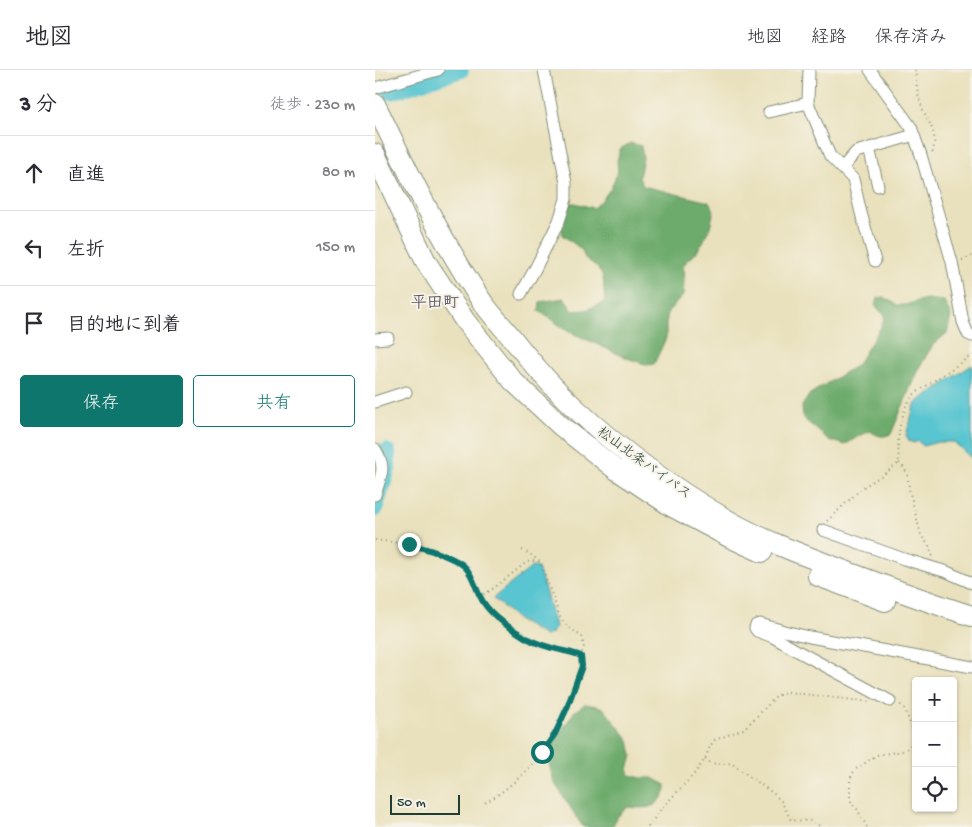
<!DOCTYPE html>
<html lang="ja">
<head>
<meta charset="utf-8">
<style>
	:root { --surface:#fff; --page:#f7f7f7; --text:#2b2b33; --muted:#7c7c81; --line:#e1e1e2; --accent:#0f766e }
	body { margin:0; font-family:"Gochi Hand","Klee One",sans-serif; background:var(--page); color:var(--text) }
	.controls { position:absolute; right:15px; bottom:15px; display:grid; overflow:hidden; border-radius:5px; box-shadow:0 1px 4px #0004 }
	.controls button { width:45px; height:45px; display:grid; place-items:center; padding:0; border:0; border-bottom:1px solid var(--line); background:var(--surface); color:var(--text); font:25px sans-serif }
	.scale { position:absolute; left:15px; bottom:12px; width:70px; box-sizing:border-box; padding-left:5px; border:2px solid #1f3d34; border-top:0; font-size:14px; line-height:18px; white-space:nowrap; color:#1f3d34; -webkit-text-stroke:4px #f7f3e8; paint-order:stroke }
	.stop { position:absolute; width:15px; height:15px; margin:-11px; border:4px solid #0f766e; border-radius:50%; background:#fff }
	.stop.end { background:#0f766e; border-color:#fff; box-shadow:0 1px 5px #0008 }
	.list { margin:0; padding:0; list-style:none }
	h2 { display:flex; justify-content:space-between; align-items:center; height:65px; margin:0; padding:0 20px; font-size:21px }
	h2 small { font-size:16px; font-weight:400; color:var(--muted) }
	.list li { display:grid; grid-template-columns:32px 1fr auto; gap:15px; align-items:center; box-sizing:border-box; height:75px; padding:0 20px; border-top:1px solid var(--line) }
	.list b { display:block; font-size:19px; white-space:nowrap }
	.list em { font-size:16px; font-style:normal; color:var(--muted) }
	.actions { display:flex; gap:10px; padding:15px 20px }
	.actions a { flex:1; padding:11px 0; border:1px solid var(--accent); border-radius:5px; text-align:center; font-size:18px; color:var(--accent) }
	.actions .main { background:var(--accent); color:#fff }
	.icon { flex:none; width:28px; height:28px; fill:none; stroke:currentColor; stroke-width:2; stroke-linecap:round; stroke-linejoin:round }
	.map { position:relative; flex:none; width:597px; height:757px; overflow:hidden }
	header { display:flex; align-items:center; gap:30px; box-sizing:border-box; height:70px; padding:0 25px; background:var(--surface); border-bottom:1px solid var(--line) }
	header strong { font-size:24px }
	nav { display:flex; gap:28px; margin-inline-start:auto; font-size:18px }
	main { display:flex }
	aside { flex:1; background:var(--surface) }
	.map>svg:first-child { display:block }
</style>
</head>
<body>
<header>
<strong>地図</strong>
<nav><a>地図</a><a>経路</a><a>保存済み</a></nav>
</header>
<main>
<aside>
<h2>3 分<small>徒歩 · 230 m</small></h2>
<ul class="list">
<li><svg class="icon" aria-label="ahead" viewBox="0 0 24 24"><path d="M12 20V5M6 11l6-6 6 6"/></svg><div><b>直進</b></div><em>80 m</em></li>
<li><svg class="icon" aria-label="left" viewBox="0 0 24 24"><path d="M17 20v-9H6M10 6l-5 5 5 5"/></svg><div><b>左折</b></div><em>150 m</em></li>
<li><svg class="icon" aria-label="arrive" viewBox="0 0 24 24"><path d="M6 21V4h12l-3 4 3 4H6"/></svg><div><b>目的地に到着</b></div></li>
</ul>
<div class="actions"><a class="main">保存</a><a>共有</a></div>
</aside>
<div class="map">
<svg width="597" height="757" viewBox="0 0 597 757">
	<rect width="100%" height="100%" fill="#f7f3e8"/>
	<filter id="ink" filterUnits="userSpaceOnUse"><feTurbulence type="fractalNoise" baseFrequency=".02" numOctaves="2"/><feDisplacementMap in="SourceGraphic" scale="10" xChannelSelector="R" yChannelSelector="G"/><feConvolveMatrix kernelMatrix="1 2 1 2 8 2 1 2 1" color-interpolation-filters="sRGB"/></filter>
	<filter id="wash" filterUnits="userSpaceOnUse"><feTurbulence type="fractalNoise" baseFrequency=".0096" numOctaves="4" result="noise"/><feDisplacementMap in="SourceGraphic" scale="20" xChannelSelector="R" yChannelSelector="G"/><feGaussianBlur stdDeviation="1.12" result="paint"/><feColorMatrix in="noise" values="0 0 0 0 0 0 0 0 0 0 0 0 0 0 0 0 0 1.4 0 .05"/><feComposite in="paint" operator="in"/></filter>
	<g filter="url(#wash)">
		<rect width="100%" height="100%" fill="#e9e1bd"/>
		<path fill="#6dab6c" stroke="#467450" d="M255 73 266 76 268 88 264 107 268 116 334 132 339 140 335 157 328 172 321 183 312 190 308 197 309 212 308 226 301 233 293 242 291 254V268L279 294 272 295 252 288 193 261 164 241 165 232 189 228 198 241 211 240 230 232 228 206 221 196 210 188 207 180 197 172 187 165V155L195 133H200L218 138 227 130 236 118 243 101 242 91 245 79Z
			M509 227 522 235H530L551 229 569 231 576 246 572 263 558 275 543 299 516 364C507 368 503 366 495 361L482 367 470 375 454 370 428 348 427 336 435 324 482 295 506 257 510 246 500 235 503 228Z
			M210 634 222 636 228 638 254 670 257 686 253 699 255 705 266 708H278L291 715C291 722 290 723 286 729 277 740 266 738 253 737L243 746 237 757H208L179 712 173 690 180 670 200 641Z"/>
		<path fill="#58c5d0" stroke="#3c8182" d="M597 295V389L579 372H563L548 376 543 371 539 373 534 371 531 365 539 337 543 331Z
			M157 497 163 498 171 523 178 550 181 557 177 563 170 566 143 550 118 528Z"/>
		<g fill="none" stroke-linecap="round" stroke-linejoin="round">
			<path stroke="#58c5d0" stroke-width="16" d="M16 22 86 0
				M0 439 13 399V382L11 381"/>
		</g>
	</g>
	<g filter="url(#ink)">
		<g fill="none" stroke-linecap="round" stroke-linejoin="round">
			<defs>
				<path id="street" d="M434 0 433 33 455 86 478 109 486 143 500 191
					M495 0 536 57 546 85 577 192 588 252 593 264 597 266
					M0 18 63 0
					M394 42 433 33
					M494 78 503 116
					M468 97 481 82 539 65
					M146 224 160 199 184 151 191 129V113L169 0
					M0 269 13 268
					M0 332 31 322
					M0 379C12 397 6 405 0 425
					M448 460 529 489 572 502 597 513
					M515 631 428 584 398 567 382 561 380 558 381 555 385 554 409 561 435 567 597 597"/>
				<path id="highway" d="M0 34C33 102 66 170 108 233 117 245 127 256 137 268 156 292 177 317 200 338 247 382 300 420 356 452 388 470 423 483 457 496 504 514 550 531 597 546
					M0 84 51 192 90 251 138 311 186 356 239 398 296 436 354 467 387 482
					M443 506 510 531"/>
			</defs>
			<use href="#street" stroke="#848f78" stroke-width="13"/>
			<use href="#highway" stroke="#848f78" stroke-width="22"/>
			<path stroke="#848f78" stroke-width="2" stroke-dasharray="1 4" stroke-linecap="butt" d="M540 0C541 10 542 21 545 31 551 53 566 61 556 86
				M587 190 597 186
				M524 393 530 399 533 407 534 419 546 465 554 476 558 487
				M452 451 487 418 512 402 524 393 523 371 525 355 531 336 538 325 597 285
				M0 470 34 474 83 492 91 498 96 505 104 526 113 539 142 562 161 572 176 578 202 584 206 586C209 597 202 609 198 619 193 634 188 648 181 662 167 689 135 719 108 734
				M147 480 155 484 165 492 185 547C191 556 199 561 207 567L209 576 206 586
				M104 526 115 521 152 492 157 491 165 492
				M330 689C338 696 345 694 356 693L399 724 406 731 416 750 437 751 446 757
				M273 757 286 739 321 702 330 689 335 676 340 670 368 659 375 653 401 627 407 623 412 622 495 632
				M492 757 482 739 477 734 475 729V711L477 704 481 699 502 685 528 681C534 678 538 673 540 666 539 661 537 658 535 653 531 645 533 639 524 634"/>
			<use href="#street" stroke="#fff" stroke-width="11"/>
			<use href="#highway" stroke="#fff" stroke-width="20"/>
		</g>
	</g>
	<g fill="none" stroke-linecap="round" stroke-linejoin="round" filter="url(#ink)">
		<path stroke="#0f766e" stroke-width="6" d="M34 474C49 478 80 487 90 497 99 506 100 518 106 528 112 541 130 555 142 562 152 569 165 575 177 578 187 581 197 582 206 586L207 596 192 638 180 664 167 682"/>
	</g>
	<g text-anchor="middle" stroke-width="4" stroke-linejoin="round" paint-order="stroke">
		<g font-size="14" fill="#1f3d34" stroke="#f7f3e8">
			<text transform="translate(270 392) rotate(36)" y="5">松山北条バイパス</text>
		</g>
		<g font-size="16" font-weight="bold" fill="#605c67" stroke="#f7f3e8">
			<text x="60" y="237">平田町</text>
		</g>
	</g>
</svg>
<div class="controls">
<button>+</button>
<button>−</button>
<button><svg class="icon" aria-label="locate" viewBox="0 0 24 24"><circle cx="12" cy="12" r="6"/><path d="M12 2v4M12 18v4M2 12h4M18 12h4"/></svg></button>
</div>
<div class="scale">50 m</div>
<div class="stop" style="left:167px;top:682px"></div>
<div class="stop end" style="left:34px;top:474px"></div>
</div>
</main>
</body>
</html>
